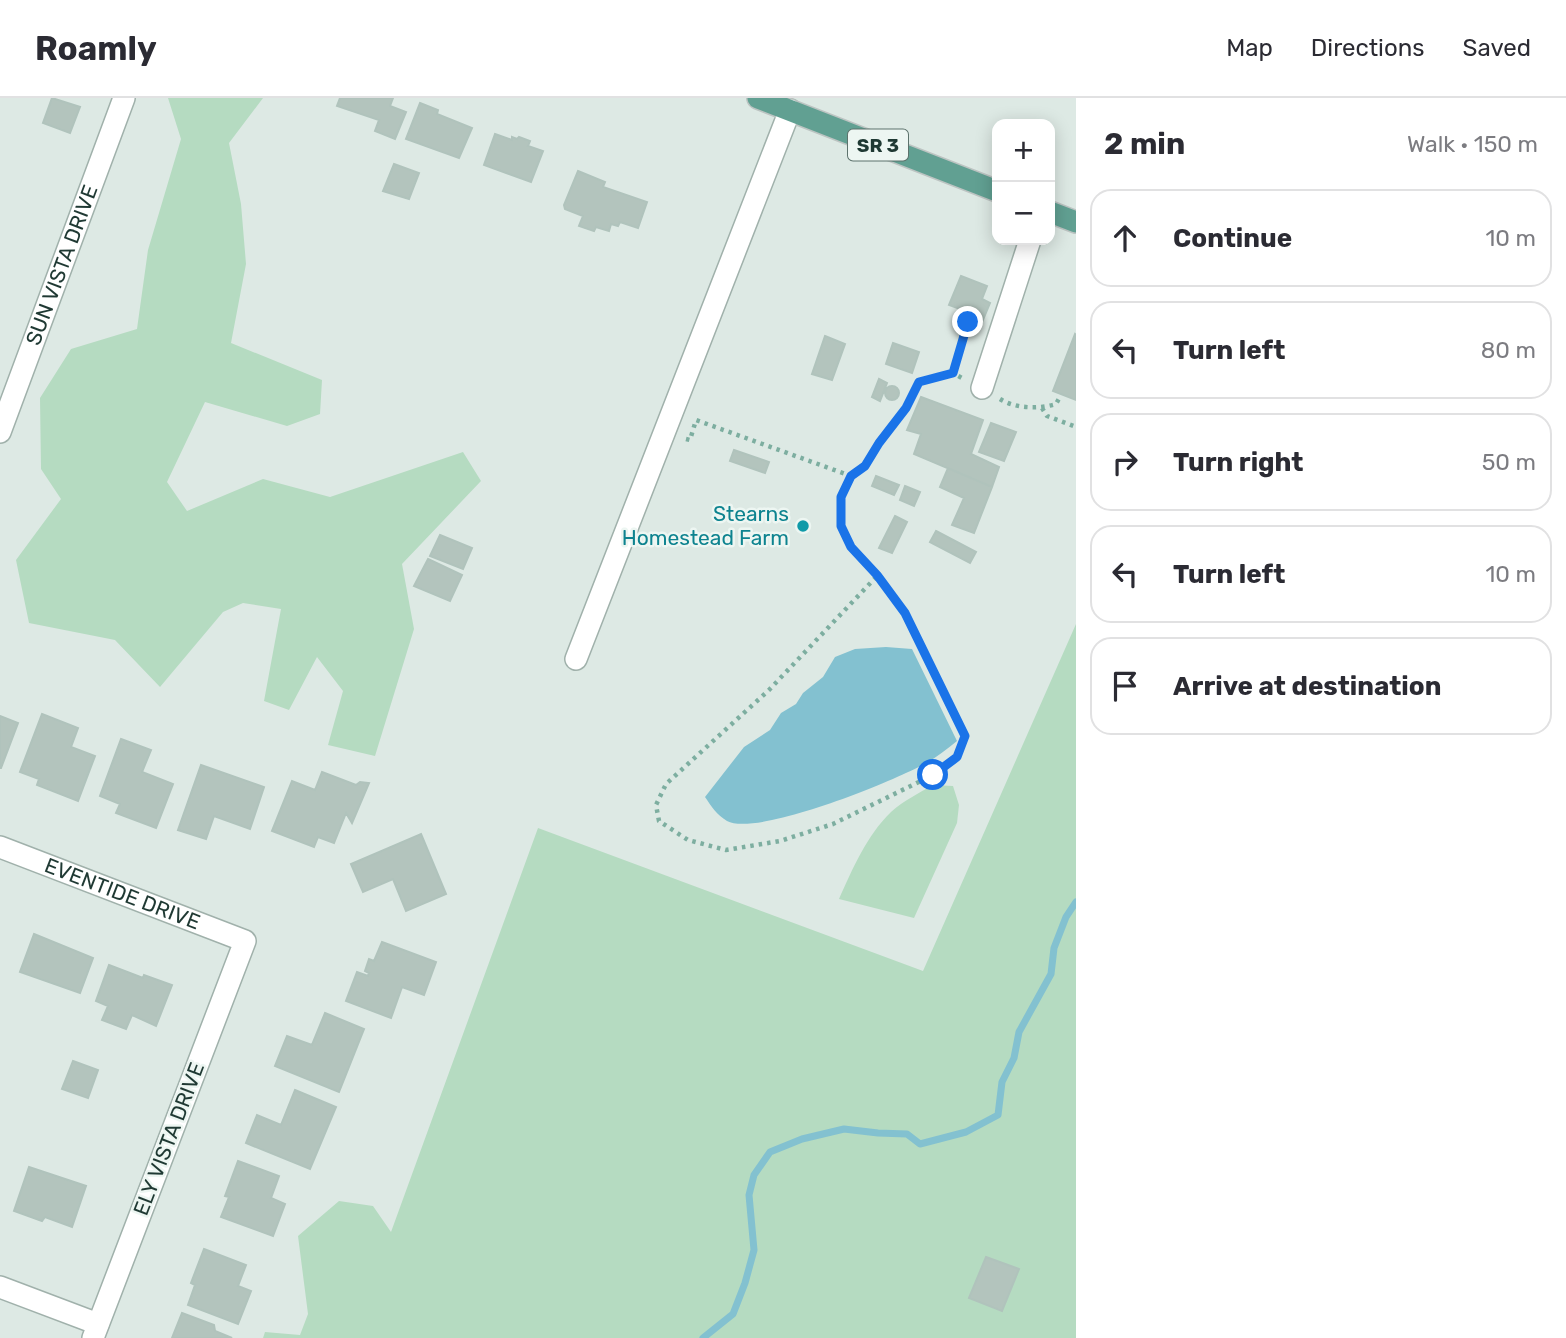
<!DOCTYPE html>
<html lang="en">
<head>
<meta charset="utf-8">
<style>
	:root { --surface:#fff; --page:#f7f7f7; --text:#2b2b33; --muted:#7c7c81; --line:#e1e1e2 }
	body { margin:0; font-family:Rubik,sans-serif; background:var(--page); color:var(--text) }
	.controls { position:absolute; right:21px; top:21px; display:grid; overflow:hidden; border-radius:14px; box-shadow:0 4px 18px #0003 }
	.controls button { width:63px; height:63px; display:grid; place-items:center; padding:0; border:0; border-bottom:2px solid var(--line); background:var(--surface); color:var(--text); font:35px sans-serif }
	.stop { position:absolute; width:21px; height:21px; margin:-16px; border:5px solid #1a73e8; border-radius:50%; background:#fff }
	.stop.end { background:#1a73e8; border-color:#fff; box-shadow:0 2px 7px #0008 }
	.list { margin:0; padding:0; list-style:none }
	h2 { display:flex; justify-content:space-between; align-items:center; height:91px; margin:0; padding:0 28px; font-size:30px }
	h2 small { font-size:23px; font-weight:400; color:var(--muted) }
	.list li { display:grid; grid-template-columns:46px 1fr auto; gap:21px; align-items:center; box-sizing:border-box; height:98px; margin:0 14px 14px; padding:0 14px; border:2px solid var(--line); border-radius:21px }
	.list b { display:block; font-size:26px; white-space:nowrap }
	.list em { font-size:23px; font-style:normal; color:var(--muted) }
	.icon { flex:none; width:38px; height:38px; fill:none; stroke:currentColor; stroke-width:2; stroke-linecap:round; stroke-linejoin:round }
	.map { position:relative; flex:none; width:1076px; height:1240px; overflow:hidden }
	header { display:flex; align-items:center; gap:42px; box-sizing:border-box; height:98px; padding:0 35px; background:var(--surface); border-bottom:2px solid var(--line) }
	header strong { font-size:33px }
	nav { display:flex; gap:38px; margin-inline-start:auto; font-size:24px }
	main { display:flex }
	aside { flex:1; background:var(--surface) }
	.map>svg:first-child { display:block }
</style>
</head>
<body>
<header>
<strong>Roamly</strong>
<nav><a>Map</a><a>Directions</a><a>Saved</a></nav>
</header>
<main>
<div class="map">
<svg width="1076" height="1240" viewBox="0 0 1076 1240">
	<rect width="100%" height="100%" fill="#dde9e4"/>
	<path fill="#b5dbc1" d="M168 0H263L229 45 241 106 246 166 231 245 322 282 320 316 287 328 205 304 167 384 187 413 263 381 330 399 463 354 481 383 402 466 414 531 375 658 328 647 343 593 317 559 289 612 264 603 281 511 243 505 223 514 160 589 115 542 29 525 16 462 61 401 41 371 40 300 71 251 137 231 148 152 181 41Z
		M1076 526V1240H263L265 1234 300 1237 308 1216 298 1138 339 1103 373 1108 391 1134 538 730 923 873Z
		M933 687 953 688 959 707 957 725 914 820 839 801C852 772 867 737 891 714 903 703 919 695 933 687Z"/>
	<path fill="#83c1d0" d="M886 549 912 551 957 643C947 651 937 659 926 665 895 683 757 739 727 723 717 717 711 708 705 699L744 649 770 632 781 615 796 606 803 595 823 579 835 559 855 551Z"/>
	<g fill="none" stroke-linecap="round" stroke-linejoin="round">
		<path stroke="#83c1d0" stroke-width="7" d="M703 1240 733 1216 745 1185 754 1152 749 1097 754 1077 770 1054 802 1041 844 1031 878 1035 907 1036 920 1046 966 1034 998 1017 1002 984 1014 960 1019 934 1051 876 1054 850 1066 819 1076 804"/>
	</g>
	<path fill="#b3c4bd" stroke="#b0c3bc" stroke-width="2" d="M52 0 80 9 70 35 43 25Z
		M340 0H393L390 8 406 14 395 41 375 33 379 22 337 8Z
		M420 5 438 12 437 16 472 30 459 60 406 41Z
		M495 36 512 42V39L517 41 519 39 530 43 528 48 543 53 531 84 484 67Z
		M394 66 419 75 409 101 383 93Z
		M578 73 605 84 603 89 647 104 638 130 620 124 618 128 611 126 609 133 596 129 594 133 579 128 583 118 565 111 564 107Z
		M961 178 987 188 982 201 990 205 980 229 959 220 963 212 949 207Z
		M1075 236 1076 237V302L1053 293Z
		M825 238 845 246 832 282 812 276Z
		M893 245 919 254 912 275 886 266Z
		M879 281 887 285 880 303 872 299Z
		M885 295a7 7 0 1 1 14 0a7 7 0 1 1-14 0Z
		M921 299 983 322 971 356 999 369 992 389 914 356 921 336 907 332Z
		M991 325 1016 334 1004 363 979 354Z
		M734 352 769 364 765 375 730 363Z
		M948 370 992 389 974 435 952 427 964 400 940 389Z
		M876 378 899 387 894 397 872 388Z
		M905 388 920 394 914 408 900 402Z
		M895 418 907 424 892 455 879 450Z
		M936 433 976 454 970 465 930 444Z
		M440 437 472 450 463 471 430 458Z
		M428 461 462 477 450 503 414 488Z
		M42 616 78 630 71 649 95 658 78 703 37 687 39 681 20 674Z
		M0 618 18 625 1 670H0Z
		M121 641 151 652 142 674 173 686 156 730 116 715 120 706 100 698Z
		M201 667 264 689 250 731 214 718 206 741 178 732Z
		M322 674 356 687 360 684 369 685 352 725 346 715 334 745 318 739 314 749 272 733 292 683 315 692Z
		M421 736 446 796 406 813 393 781 363 794 351 766Z
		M34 836 93 860 80 895 20 874Z
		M382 844 436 864 424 897 402 889 391 920 346 903 357 874 368 878 369 875 365 873 369 861 374 863Z
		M109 867 143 880 144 877 172 887 156 928 132 917 126 931 102 922 108 908 96 903Z
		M325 915 364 931 339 994 275 968 287 938 312 947Z
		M73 963 98 972 88 1000 62 991Z
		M295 992 336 1009 310 1071 246 1045 257 1017 281 1027Z
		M238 1063 279 1078 271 1100 285 1106 273 1138 221 1119 229 1099 225 1098Z
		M29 1069 86 1088 72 1129 45 1119 42 1123 14 1113Z
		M204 1151 246 1167 238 1188 251 1193 238 1226 188 1207 195 1187 191 1185Z
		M986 1159 1019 1171 1002 1213 969 1200Z
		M182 1215 214 1227 215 1233 232 1240H172Z"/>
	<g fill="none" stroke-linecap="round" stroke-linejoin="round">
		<defs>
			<g id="minor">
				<path d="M982 290 1030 142"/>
				<path id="s1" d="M0 334 124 0"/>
				<path d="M576 561 790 12"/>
				<path id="s2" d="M0 749 245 843 93 1240"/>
				<path d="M0 1189 98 1226"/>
			</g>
			<path id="major" d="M758 0 997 93
				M1050 114 1076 124"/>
		</defs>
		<use href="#minor" stroke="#a0b1ab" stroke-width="24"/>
		<use href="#major" stroke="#bcc4c2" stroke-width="24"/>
		<path stroke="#7daea0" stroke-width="4.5" stroke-dasharray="3.5 5" stroke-linecap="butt" d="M953 275 968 224
			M1000 301C1016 311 1039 311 1056 306L1061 297
			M1042 310 1047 318 1076 329
			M686 341 690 342 696 322 851 378 865 368 879 345 906 310 919 284 953 275 962 280
			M851 378 841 399V428L851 449 878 477 905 515 965 638 957 659 933 677 833 726 780 743 726 752 688 742 659 723 656 707 666 686 769 592 878 477"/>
		<use href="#minor" stroke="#fff" stroke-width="21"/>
		<use href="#major" stroke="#61a092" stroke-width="21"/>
	</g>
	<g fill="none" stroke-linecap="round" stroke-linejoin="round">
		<path stroke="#1a73e8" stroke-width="9" d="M933 677 957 659 965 638 905 515 877 477 851 449 841 428V399L851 378 865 368 879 345 906 310 919 284 953 275 968 224"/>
	</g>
	<circle fill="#0f9aa8" stroke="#edf6f2" stroke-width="2.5" cx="803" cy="428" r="7"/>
	<g text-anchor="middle" stroke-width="5" stroke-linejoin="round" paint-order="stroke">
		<rect fill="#edf6f2" stroke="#5d726c" stroke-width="2" x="848" y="31.5" width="60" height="31" rx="5"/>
		<g font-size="19" font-weight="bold" fill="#1f3933">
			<text x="878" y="54">SR 3</text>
		</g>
		<g font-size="21" fill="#1f3933" stroke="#edf6f2">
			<text dy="7" stroke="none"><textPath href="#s1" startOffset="178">SUN VISTA DRIVE</textPath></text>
			<text dy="7" stroke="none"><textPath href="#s2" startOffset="131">EVENTIDE DRIVE</textPath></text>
			<text transform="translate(169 1041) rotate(-69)" y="7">ELY VISTA DRIVE</text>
		</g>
		<g font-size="21" fill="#0d838f" stroke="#edf6f2" text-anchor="end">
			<text x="789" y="423">Stearns<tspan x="789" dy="24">Homestead Farm</tspan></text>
		</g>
	</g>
</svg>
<div class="controls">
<button>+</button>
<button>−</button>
</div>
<div class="stop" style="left:933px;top:677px"></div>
<div class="stop end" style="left:968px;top:224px"></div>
</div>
<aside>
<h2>2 min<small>Walk · 150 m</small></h2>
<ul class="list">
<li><svg class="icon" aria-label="ahead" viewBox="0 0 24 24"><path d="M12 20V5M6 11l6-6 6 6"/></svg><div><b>Continue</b></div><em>10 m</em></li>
<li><svg class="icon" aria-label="left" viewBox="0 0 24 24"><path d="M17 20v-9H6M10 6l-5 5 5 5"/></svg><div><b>Turn left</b></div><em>80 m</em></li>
<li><svg class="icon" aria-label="right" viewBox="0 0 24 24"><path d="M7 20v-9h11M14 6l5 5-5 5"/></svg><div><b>Turn right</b></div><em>50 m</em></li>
<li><svg class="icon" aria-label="left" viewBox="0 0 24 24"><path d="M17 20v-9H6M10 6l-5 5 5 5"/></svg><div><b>Turn left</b></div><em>10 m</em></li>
<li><svg class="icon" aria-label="arrive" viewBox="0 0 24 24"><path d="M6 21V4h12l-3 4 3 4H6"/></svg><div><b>Arrive at destination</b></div></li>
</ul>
</aside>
</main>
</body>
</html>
